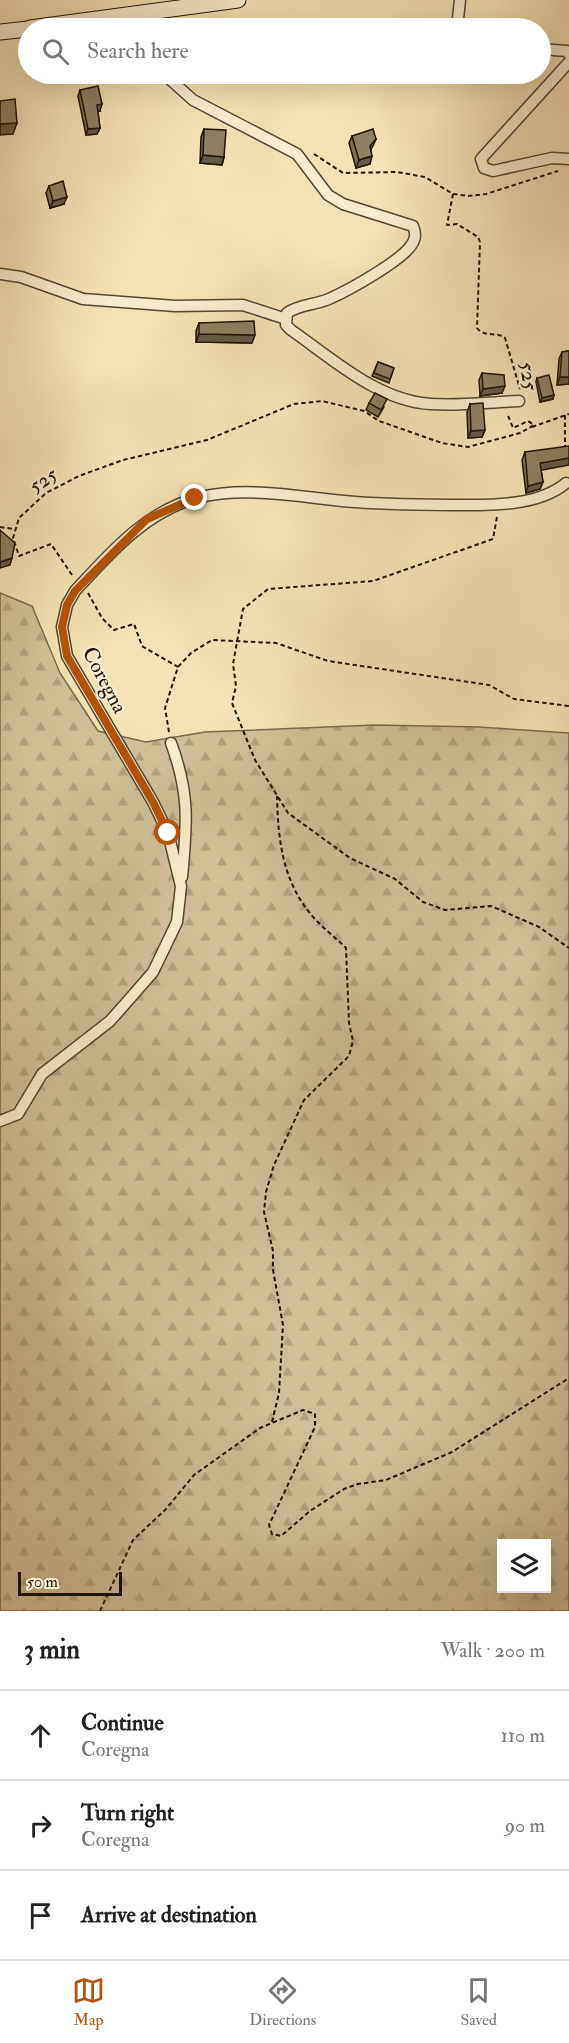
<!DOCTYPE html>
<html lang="en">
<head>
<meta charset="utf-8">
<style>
	:root { --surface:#fff; --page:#f2f2f2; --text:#202124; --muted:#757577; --line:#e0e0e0; --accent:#b45309 }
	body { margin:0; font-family:"IM FELL Double Pica",serif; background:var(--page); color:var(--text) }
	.controls { position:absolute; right:18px; bottom:18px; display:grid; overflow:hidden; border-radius:0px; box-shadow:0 6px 24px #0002 }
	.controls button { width:54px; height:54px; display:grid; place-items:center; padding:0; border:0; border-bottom:2px solid var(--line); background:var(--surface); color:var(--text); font:30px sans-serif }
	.scale { position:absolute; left:18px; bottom:15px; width:104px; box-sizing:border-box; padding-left:6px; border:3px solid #1e150c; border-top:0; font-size:16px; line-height:21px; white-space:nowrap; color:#1e150c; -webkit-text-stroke:4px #f7ecce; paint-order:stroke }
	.stop { position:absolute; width:18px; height:18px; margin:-14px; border:4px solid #b45309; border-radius:50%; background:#fff }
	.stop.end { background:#b45309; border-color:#fff; box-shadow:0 2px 6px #0008 }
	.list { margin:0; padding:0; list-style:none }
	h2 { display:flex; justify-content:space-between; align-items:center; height:78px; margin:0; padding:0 24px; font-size:26px }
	h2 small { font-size:20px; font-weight:400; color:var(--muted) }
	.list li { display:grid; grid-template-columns:39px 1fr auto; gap:18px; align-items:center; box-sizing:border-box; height:90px; padding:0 24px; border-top:2px solid var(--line) }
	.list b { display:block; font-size:22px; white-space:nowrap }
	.list p { margin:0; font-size:20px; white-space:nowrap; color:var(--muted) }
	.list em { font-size:20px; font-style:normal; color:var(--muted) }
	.icon { flex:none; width:33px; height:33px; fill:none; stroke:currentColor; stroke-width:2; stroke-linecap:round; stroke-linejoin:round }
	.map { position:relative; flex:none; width:569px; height:1611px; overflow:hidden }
	.search { position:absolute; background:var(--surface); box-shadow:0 6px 24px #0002; left:18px; right:18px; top:18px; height:66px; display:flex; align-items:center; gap:15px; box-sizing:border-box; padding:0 21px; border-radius:33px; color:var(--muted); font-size:22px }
	.sheet { height:348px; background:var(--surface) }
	nav { display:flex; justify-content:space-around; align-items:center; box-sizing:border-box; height:84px; border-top:2px solid var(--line); background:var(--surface); font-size:16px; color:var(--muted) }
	nav a { display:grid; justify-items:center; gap:3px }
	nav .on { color:var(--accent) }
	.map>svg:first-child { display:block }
</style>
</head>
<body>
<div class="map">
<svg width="569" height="1611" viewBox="0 0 569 1611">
	<defs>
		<pattern id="forest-firs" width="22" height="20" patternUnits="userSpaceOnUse" patternTransform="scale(1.5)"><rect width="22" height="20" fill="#cfbf97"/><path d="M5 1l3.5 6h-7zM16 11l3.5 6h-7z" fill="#b1a381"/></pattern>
	</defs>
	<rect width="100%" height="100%" fill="#f3e2b3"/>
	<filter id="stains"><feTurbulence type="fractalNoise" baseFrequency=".00333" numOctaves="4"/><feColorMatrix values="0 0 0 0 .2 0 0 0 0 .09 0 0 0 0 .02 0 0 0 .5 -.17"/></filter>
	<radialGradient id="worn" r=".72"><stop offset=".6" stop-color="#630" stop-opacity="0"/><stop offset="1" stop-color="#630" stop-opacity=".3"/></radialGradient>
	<path fill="url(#forest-firs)" stroke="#766a52" stroke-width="1.5" fill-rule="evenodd" d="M0 593 32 606 60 673 98 731 146 742 205 732 375 725 479 727 569 733V1611H0ZM502 1544H546V1588H502Z"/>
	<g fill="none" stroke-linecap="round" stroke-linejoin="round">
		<defs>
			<path id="minor" d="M147 14 148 28
				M457 28 460 0
				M540 49 567 51 569 54
				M569 62 481 159 484 168 493 171 552 158 569 159
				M164 74 193 100 297 154 328 195 343 204 413 226C416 233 416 238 412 244 403 260 349 290 331 298 317 305 300 304 287 313L286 325 291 330C333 359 378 401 431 404 461 406 489 402 519 401
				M0 274 21 277 83 299 175 306 243 305 286 319
				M171 743C190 794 187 824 182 877
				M0 1121 18 1114 42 1074 110 1021 133 995 153 972 177 922 181 886 168 833 153 802 67 656 62 627 67 605 75 591C109 554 146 511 197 498 249 485 302 498 355 502 393 505 432 505 469 505 500 505 541 504 566 483"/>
			<path id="secondary" d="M30 28 238 0
				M0 32 28 29"/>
		</defs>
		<use href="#minor" stroke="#534836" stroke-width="13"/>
		<use href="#secondary" stroke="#1e150c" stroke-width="17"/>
		<path stroke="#1e150c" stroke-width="2" stroke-dasharray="4.5 3" stroke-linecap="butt" d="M314 154 343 173 397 172 425 177 453 194 468 196 486 194 558 171
			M453 194 447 225 457 224 478 237 480 242 477 328C484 338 497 331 505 338L520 389
			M565 415V448
			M532 427 569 414
			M497 517 493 539 373 581 268 589 243 609 233 664 236 686 232 703 255 760 288 813 350 858 395 879 423 902 445 910 491 906 539 927 569 948
			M0 527 14 529
			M72 575 51 544 19 556 13 538 19 518 46 493 79 476 123 460 207 440 294 404 322 401 364 411 379 421 442 443 468 447 520 433 534 425 528 421 513 428 507 413
			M88 593 102 618 114 630 134 624 142 646 178 667
			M169 732 165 708 178 667 191 653 212 640 276 643 328 661 489 685 514 699 569 706
			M272 1422 279 1393 283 1325 273 1270V1251L264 1212 266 1192 274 1165 304 1100 349 1056 353 1041 349 1023 346 948C336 938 324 929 315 919 283 884 278 842 277 796
			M100 1611 133 1540 166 1509 194 1475 260 1428 303 1410 315 1414V1427L269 1525 272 1534 281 1536 310 1511 344 1489 358 1484 386 1480 452 1452 569 1378"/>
		<use href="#minor" stroke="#f7ecce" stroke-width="10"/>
		<use href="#secondary" stroke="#f7ecce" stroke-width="15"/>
	</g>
	<path fill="#796e55" stroke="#1e150c" stroke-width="1.5" d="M80 90 100 111H98L100 128 97 134 86 135 78 96Z
		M204 129 224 157 222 165 200 163 201 137Z
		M352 136 376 139 373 146 371 149 370 164 356 168 349 143Z
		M49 186 64 204 50 208 46 193Z
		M199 323 252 343 196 342V331Z
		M569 351V384L557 385 559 359 562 352Z
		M378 362 394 368 389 383 372 376Z
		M482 373 502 393 480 396 479 380Z
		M537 378 553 399 540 402 536 382Z
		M369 403 384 407 378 417 366 410Z
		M470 404 485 430 482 437 468 438 467 412Z
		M525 452 541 470 543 482 540 489 526 493 522 460Z"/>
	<path fill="#635a45" stroke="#1e150c" stroke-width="1.5" d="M102 104 100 111H95L97 105Z
		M17 123 13 134 0 135V124Z
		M100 128 97 134 86 135 88 129Z
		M203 155 224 157 222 165 200 163Z
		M372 156 370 164 356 168 359 160Z
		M67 197 64 204 50 208 53 201Z
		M199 334 255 335 252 343 196 342Z
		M560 377H569V384L557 385Z
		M505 386 502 393 480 396 483 389Z
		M554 395 553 399 540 402 542 398Z
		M485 430 482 437 468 438 471 431Z
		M569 458V465L537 471 540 463Z
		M543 482 540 489 526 493 528 486Z
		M12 558 10 565 0 568V562Z"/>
	<path fill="#8d8063" stroke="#1e150c" stroke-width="1.5" d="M98 86 102 104 97 105 100 128 88 129 80 90Z
		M15 99 17 123 0 124V101Z
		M204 129 226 130 224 157 203 155Z
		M373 129 376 139 370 146 372 156 359 160 352 136Z
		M63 181 67 197 53 201 49 186Z
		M254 321 255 335 199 334V323Z
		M569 351V377H560L562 352Z
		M378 362 394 368 390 379 374 373Z
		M482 373 504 375 505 386 483 389Z
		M549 375 554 395 542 398 537 378Z
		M375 393 387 399 381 410 369 403Z
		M483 403 485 430 471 431 470 404Z
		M569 446V458L540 463 543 482 528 486 525 452Z
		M0 530 15 543 12 558 0 562Z"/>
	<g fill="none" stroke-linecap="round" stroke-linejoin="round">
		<path stroke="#b45309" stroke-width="8" d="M168 833 153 802 67 656 62 627 67 605 75 591 147 519 195 498"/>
	</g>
	<g text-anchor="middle" stroke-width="4.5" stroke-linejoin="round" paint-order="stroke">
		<g font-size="21" fill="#1e150c" stroke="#f7ecce">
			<text transform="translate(529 376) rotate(82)" y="7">525</text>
			<text transform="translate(43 480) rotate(-33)" y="7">525</text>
			<text transform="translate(105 680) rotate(62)" y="7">Coregna</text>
		</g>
	</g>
	<rect width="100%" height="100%" filter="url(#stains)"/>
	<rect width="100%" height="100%" fill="url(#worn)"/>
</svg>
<div class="controls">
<button><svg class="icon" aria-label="layers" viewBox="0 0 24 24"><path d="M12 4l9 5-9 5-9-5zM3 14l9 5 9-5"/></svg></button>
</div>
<div class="scale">50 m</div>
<div class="stop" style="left:168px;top:833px"></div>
<div class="stop end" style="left:195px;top:498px"></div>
<div class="search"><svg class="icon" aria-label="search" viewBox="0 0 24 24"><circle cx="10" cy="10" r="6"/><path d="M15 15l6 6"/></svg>Search here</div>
</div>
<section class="sheet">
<h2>3 min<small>Walk · 200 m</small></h2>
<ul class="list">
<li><svg class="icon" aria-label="ahead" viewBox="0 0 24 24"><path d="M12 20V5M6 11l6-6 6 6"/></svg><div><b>Continue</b><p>Coregna</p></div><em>110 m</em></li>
<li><svg class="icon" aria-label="right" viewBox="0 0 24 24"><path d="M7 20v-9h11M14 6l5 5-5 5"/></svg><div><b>Turn right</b><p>Coregna</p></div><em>90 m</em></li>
<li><svg class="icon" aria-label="arrive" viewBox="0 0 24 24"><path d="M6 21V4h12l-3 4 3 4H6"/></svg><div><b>Arrive at destination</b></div></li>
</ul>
</section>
<nav>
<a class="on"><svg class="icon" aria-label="map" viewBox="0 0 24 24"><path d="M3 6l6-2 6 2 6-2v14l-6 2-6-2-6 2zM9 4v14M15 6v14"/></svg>Map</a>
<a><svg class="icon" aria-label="directions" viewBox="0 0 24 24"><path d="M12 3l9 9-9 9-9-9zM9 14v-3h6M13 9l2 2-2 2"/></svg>Directions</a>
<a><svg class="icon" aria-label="saved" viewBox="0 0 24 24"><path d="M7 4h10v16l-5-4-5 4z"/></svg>Saved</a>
</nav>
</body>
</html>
